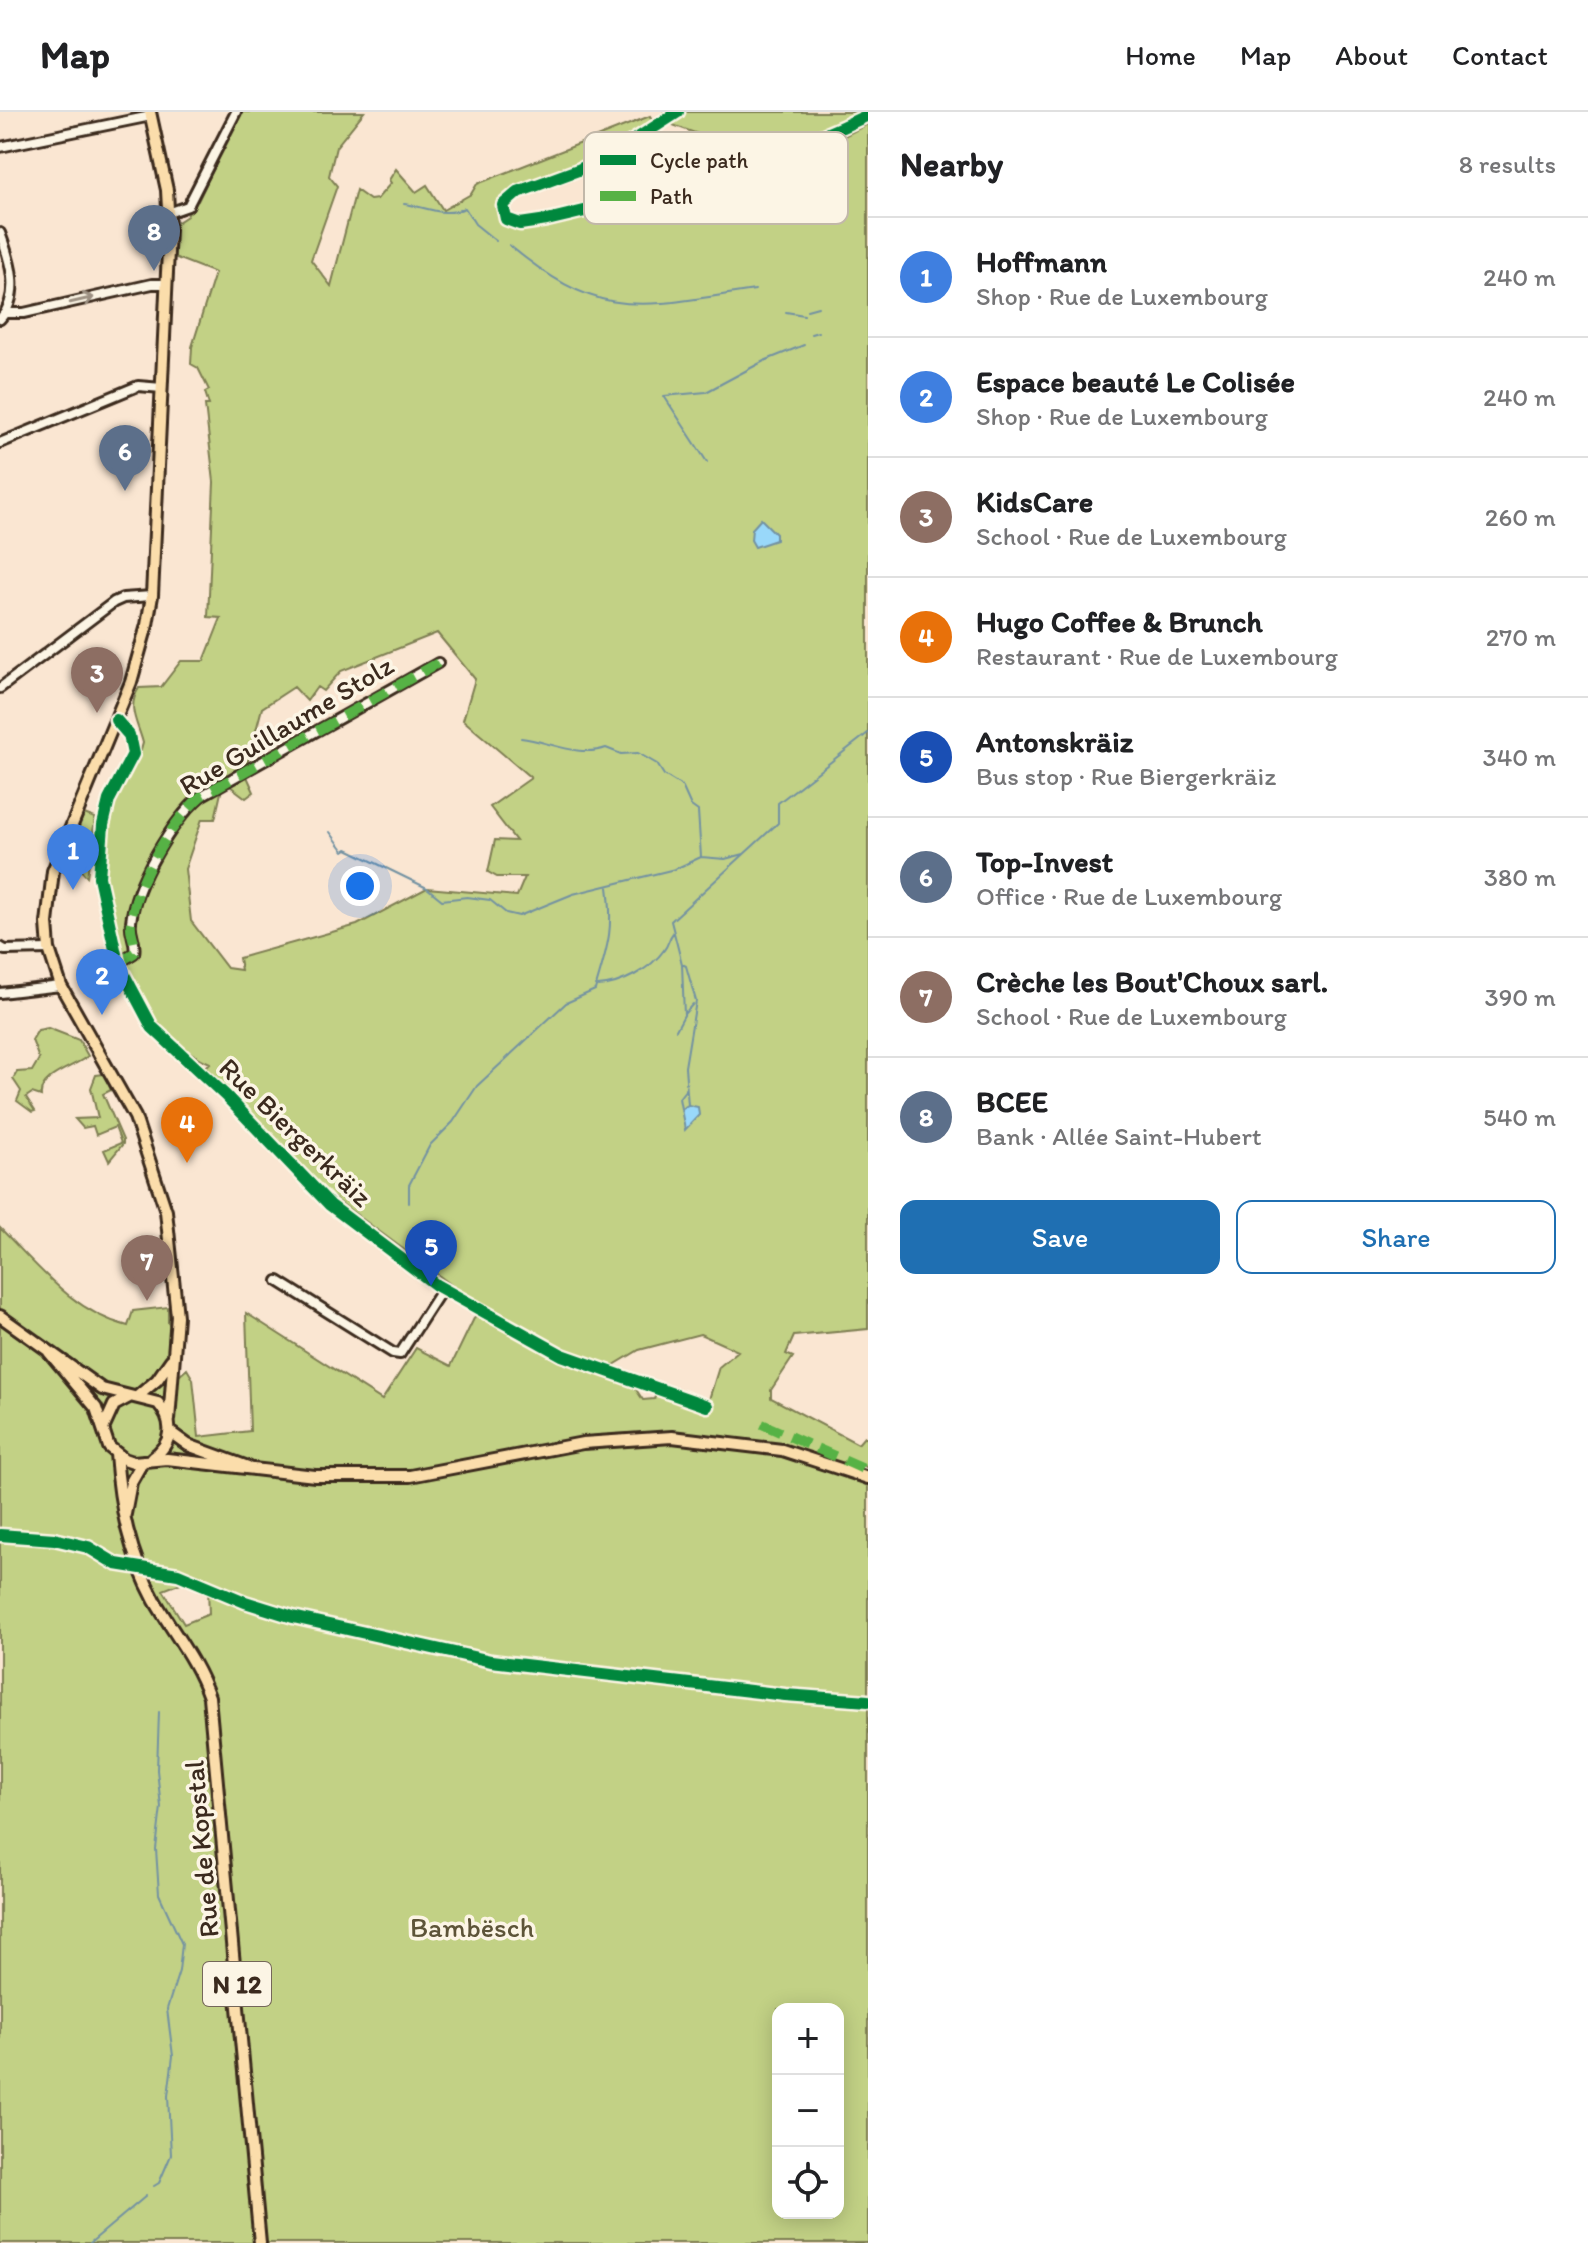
<!DOCTYPE html>
<html lang="en">
<head>
<meta charset="utf-8">
<style>
	:root { --surface:#fff; --page:#f6f6f6; --text:#202124; --muted:#757577; --line:#e0e0e0; --accent:#1f6fb2 }
	body { margin:0; font-family:Itim,sans-serif; background:var(--page); color:var(--text) }
	.controls { position:absolute; right:24px; bottom:24px; display:grid; overflow:hidden; border-radius:16px; box-shadow:0 4px 20px #0003 }
	.controls button { width:72px; height:72px; display:grid; place-items:center; padding:0; border:0; border-bottom:2px solid var(--line); background:var(--surface); color:var(--text); font:40px sans-serif }
	.you { position:absolute; left:360px; top:774px; width:28px; height:28px; margin:-20px; border:6px solid #fff; border-radius:50%; background:#1a73e8; box-shadow:0 0 0 12px #1a73e833 }
	.badge { display:grid; place-items:center; width:52px; height:52px; border-radius:50%; background:var(--accent); color:#fff; font-size:26px; font-weight:700 }
	.pin { position:absolute; translate:-50% -66px; filter:drop-shadow(0 2px 4px #0008) }
	.pin::after { content:''; position:absolute; top:42px; width:28px; height:24px; background:inherit; clip-path:polygon(0 0,100% 0,50% 100%) }
	.list { margin:0; padding:0; list-style:none }
	h2 { display:flex; justify-content:space-between; align-items:center; height:104px; margin:0; padding:0 32px; font-size:34px }
	h2 small { font-size:26px; font-weight:400; color:var(--muted) }
	.list li { display:grid; grid-template-columns:52px 1fr auto; gap:24px; align-items:center; box-sizing:border-box; height:120px; padding:0 32px; border-top:2px solid var(--line) }
	.list b { display:block; font-size:30px; white-space:nowrap }
	.list p { margin:0; font-size:26px; white-space:nowrap; color:var(--muted) }
	.list em { font-size:26px; font-style:normal; color:var(--muted) }
	.actions { display:flex; gap:16px; padding:24px 32px }
	.actions a { flex:1; padding:18px 0; border:2px solid var(--accent); border-radius:16px; text-align:center; font-size:28px; color:var(--accent) }
	.actions .main { background:var(--accent); color:#fff }
	.icon { flex:none; width:44px; height:44px; fill:none; stroke:currentColor; stroke-width:2; stroke-linecap:round; stroke-linejoin:round }
	.map { position:relative; flex:none; width:868px; height:2131px; overflow:hidden }
	header { display:flex; align-items:center; gap:48px; box-sizing:border-box; height:112px; padding:0 40px; background:var(--surface); border-bottom:2px solid var(--line) }
	header strong { font-size:38px }
	nav { display:flex; gap:44px; margin-inline-start:auto; font-size:28px }
	main { display:flex }
	aside { flex:1; background:var(--surface) }
	.map>svg:first-child { display:block }
</style>
</head>
<body>
<header>
<strong>Map</strong>
<nav><a>Home</a><a>Map</a><a>About</a><a>Contact</a></nav>
</header>
<main>
<div class="map">
<svg width="868" height="2131" viewBox="0 0 868 2131">
	<rect width="100%" height="100%" fill="#fae6d2"/>
	<filter id="ink" filterUnits="userSpaceOnUse"><feTurbulence type="fractalNoise" baseFrequency=".0125" numOctaves="2"/><feDisplacementMap in="SourceGraphic" scale="16" xChannelSelector="R" yChannelSelector="G"/><feConvolveMatrix kernelMatrix="1 2 1 2 8 2 1 2 1" color-interpolation-filters="sRGB"/></filter>
	<g filter="url(#ink)">
		<path fill="#c2d185" stroke="#7e7e52" stroke-width="2" fill-rule="evenodd" d="M241 0H364L336 35 329 64 337 74 311 148 331 174 356 78 370 88 377 87 391 71 389 68 396 57 416 80 427 73 443 98 471 82 477 72 650 4 654 11 612 38 506 84 500 95 502 109 520 116 800 46 868 12V1217L794 1224 786 1242 793 1245 771 1278V1286L858 1332 864 1325 868 1327V1356L859 1351 847 1364 868 1374V2131H0V1116C39 1155 73 1200 128 1214L133 1199 168 1195V1211L176 1219V1279L179 1264 187 1257 193 1267 199 1325 250 1319 246 1201 382 1288 416 1236 451 1254 480 1194 326 1080 206 955 210 951C168 933 148 900 126 861L129 847 121 844C108 792 96 744 115 693 123 671 138 654 143 631 138 611 126 596 139 576L161 575 181 549H204L221 506 208 505 214 370 205 293H209L205 280 209 278 198 256 191 252 192 235 215 161 174 145 175 112 187 104 195 89H198ZM437 521 475 567 463 608 531 666 490 695 516 729 495 728 488 760 497 765H525L517 784 427 776 357 813 239 846 241 858 227 856 191 809 185 757 202 707H215L222 676 230 674 246 686 254 680 245 660 262 596 294 575 307 589 317 575 323 579 341 559ZM700 1222 738 1239 719 1255 707 1294 658 1278 654 1287 643 1288 631 1270 604 1259 639 1238ZM186 1469 208 1477 209 1502 184 1512 163 1478ZM778 1897H838V2101H778Z
			M664 0H859L788 34 705 61 731 34 670 12Z
			M84 702 95 706 87 765 80 757 71 762 61 758Z
			M48 916 79 928 88 944C73 956 39 963 41 984L32 981 26 985 35 999 32 1000 17 989 21 979 13 967 17 960 32 959 39 947 32 928 38 918Z
			M104 962 111 978 103 982 123 1028V1032L109 1049 104 1038 121 1031 115 1015 96 1023 93 1014 83 1016 75 1007 98 1006 91 976 96 963Z"/>
		<path fill="#99d8fa" stroke="#7392a2" stroke-width="2" d="M761 407 776 422V428L755 435 751 428 752 417Z
			M688 993 698 995 699 1003 685 1018 681 997Z"/>
		<g fill="none" stroke-linecap="round" stroke-linejoin="round">
			<path stroke="#7392a2" stroke-width="2" d="M404 92C428 95 444 106 465 96L475 112 496 129
				M509 133C604 212 642 194 755 178
				M807 198 818 195
				M786 200 804 203
				M811 222 818 220
				M707 350 664 284 706 280 764 249 804 233
				M521 626C548 629 578 646 606 636L621 642 638 641 657 652 664 663 682 674 691 694 698 699 701 745
				M330 720 344 739 347 737 427 776 442 788 467 785 490 788 506 801 519 804 573 782 675 757 701 745 725 747 744 742
				M682 852 686 854 696 889 685 955 688 993
				M598 874C621 873 651 857 664 838 669 832 668 827 673 821
				M684 902 693 892
				M676 918 684 903 682 852 671 809 778 711V691L868 621
				M681 997 679 986 686 977
				M409 1091V1073L430 1033 453 1010 477 974 566 891 595 878C607 835 614 821 608 775
				M154 2074 159 2071 171 2043 168 1984 173 1944 167 1897 179 1859 182 1832 159 1782 156 1737 161 1695 157 1658 159 1600
				M90 2131 146 2084"/>
			<defs>
				<path id="minor" d="M678 0 622 36 578 58 518 80 503 93 506 107 520 112 547 108C658 82 765 53 868 3
					M0 35 151 4
					M168 101 188 94 236 0
					M0 121C10 148 22 183 0 207
					M5 201H24L152 172H167
					M0 331 138 274 162 276
					M0 576 114 490 123 486 152 484
					M116 608 129 623 133 642 109 688 103 713 99 765 118 851 152 915 226 984 330 1093 436 1173 562 1243 707 1294
					M0 835 5 838 49 837
					M118 851 134 841C137 830 129 821 131 810 135 771 172 709 201 684L438 551
					M0 881 61 874
					M278 1169 393 1241 400 1242 442 1177"/>
				<path id="major" d="M150 0 167 78 169 117 152 484 147 513 131 570 53 759 47 811 49 837 61 874 135 1005 166 1099 177 1204 169 1308
					M0 1204 102 1277 158 1291C174 1309 174 1331 152 1346
					M49 1240 96 1296 109 1335 124 1347 133 1350 167 1347 315 1364H410L583 1331 672 1325 782 1338 868 1366
					M138 1284 157 1268 171 1248
					M104 1315 114 1293 129 1285
					M170 1320 188 1333 248 1355
					M116 1342C120 1395 129 1441 155 1489 174 1522 196 1548 209 1585L260 2131
					M125 1402 131 1370 143 1349"/>
			</defs>
			<use href="#minor" stroke="#3b2a1e" stroke-width="14"/>
			<use href="#major" stroke="#3b2a1e" stroke-width="16"/>
			<use href="#minor" stroke="#fcf5e5" stroke-width="8"/>
			<use href="#major" stroke="#fbddab" stroke-width="10"/>
			<path stroke="#57b245" stroke-width="10" stroke-dasharray="20 10" stroke-linecap="butt" d="M118 851 134 841C137 830 129 821 131 810 135 771 172 709 201 684L438 551
				M762 1312 868 1359"/>
			<defs>
				<path id="cycleway" d="M678 0 622 36 578 58 518 80 503 93 506 107 520 112 547 108C658 82 765 53 868 3
					M116 608 129 623 133 642 109 688 103 713 99 765 118 851 152 915 226 984 330 1093 436 1173 562 1243 707 1294
					M0 1423 54 1427 88 1435 116 1452 178 1462 245 1490 293 1505 491 1549 785 1583 868 1589"/>
			</defs>
			<use href="#cycleway" stroke="#fcf5e5" stroke-width="17"/>
			<use href="#cycleway" stroke="#00873e" stroke-width="12"/>
		</g>
		<defs><path id="oneway-shaft" d="M-6 0H5M1.5-3L5.5 0L1.5 3" fill="none" stroke-width="1.6" stroke-linecap="round" stroke-linejoin="round" transform="scale(2)"/></defs>
		<use stroke="#9c9082" href="#oneway-shaft" transform="translate(82 188) rotate(-13)"/>
	</g>
	<g text-anchor="middle" stroke-width="7" stroke-linejoin="round" paint-order="stroke">
		<rect fill="#fcf5e5" stroke="#75675a" stroke-width="2" x="203" y="1850" width="68" height="44" rx="6"/>
		<g font-size="26" font-weight="bold" fill="#3b2a1e">
			<text x="237" y="1881">N 12</text>
		</g>
		<g font-size="28" fill="#3b2a1e" stroke="#fcf5e5">
			<text transform="translate(286 613) rotate(-31)" y="10">Rue Guillaume Stolz</text>
			<text transform="translate(296 1020) rotate(44)" y="10">Rue Biergerkräiz</text>
			<text transform="translate(201 1737) rotate(-95)" y="10">Rue de Kopstal</text>
		</g>
		<g font-size="28" fill="#5d5438" stroke="#fcf5e5">
			<text x="472" y="1825">Bambësch</text>
		</g>
	</g>
	<rect x="584" y="20" width="264" height="92" rx="12" fill="#fcf5e5" stroke="#c2b8a9" stroke-width="2"/>
	<rect x="600" y="43" width="36" height="10" fill="#00873e"/>
	<rect x="600" y="79" width="36" height="10" fill="#57b245"/>
	<g font-size="22" fill="#3b2a1e">
		<text x="650" y="56">Cycle path</text>
		<text x="650" y="92">Path</text>
	</g>
</svg>
<div class="controls">
<button>+</button>
<button>−</button>
<button><svg class="icon" aria-label="locate" viewBox="0 0 24 24"><circle cx="12" cy="12" r="6"/><path d="M12 2v4M12 18v4M2 12h4M18 12h4"/></svg></button>
</div>
<div class="you"></div>
<div class="pin badge" style="left:73px;top:778px;background:#3f7fe0">1</div>
<div class="pin badge" style="left:102px;top:903px;background:#3f7fe0">2</div>
<div class="pin badge" style="left:97px;top:601px;background:#8d6e63">3</div>
<div class="pin badge" style="left:187px;top:1051px;background:#e8710a">4</div>
<div class="pin badge" style="left:431px;top:1174px;background:#1a4fb4">5</div>
<div class="pin badge" style="left:125px;top:379px;background:#5c6f8a">6</div>
<div class="pin badge" style="left:147px;top:1189px;background:#8d6e63">7</div>
<div class="pin badge" style="left:154px;top:159px;background:#5c6f8a">8</div>
</div>
<aside>
<h2>Nearby<small>8 results</small></h2>
<ul class="list">
<li><span class="badge" style="background:#3f7fe0">1</span><div><b>Hoffmann</b><p>Shop · Rue de Luxembourg</p></div><em>240 m</em></li>
<li><span class="badge" style="background:#3f7fe0">2</span><div><b>Espace beauté Le Colisée</b><p>Shop · Rue de Luxembourg</p></div><em>240 m</em></li>
<li><span class="badge" style="background:#8d6e63">3</span><div><b>KidsCare</b><p>School · Rue de Luxembourg</p></div><em>260 m</em></li>
<li><span class="badge" style="background:#e8710a">4</span><div><b>Hugo Coffee &amp; Brunch</b><p>Restaurant · Rue de Luxembourg</p></div><em>270 m</em></li>
<li><span class="badge" style="background:#1a4fb4">5</span><div><b>Antonskräiz</b><p>Bus stop · Rue Biergerkräiz</p></div><em>340 m</em></li>
<li><span class="badge" style="background:#5c6f8a">6</span><div><b>Top-Invest</b><p>Office · Rue de Luxembourg</p></div><em>380 m</em></li>
<li><span class="badge" style="background:#8d6e63">7</span><div><b>Crèche les Bout'Choux sarl.</b><p>School · Rue de Luxembourg</p></div><em>390 m</em></li>
<li><span class="badge" style="background:#5c6f8a">8</span><div><b>BCEE</b><p>Bank · Allée Saint-Hubert</p></div><em>540 m</em></li>
</ul>
<div class="actions"><a class="main">Save</a><a>Share</a></div>
</aside>
</main>
</body>
</html>
